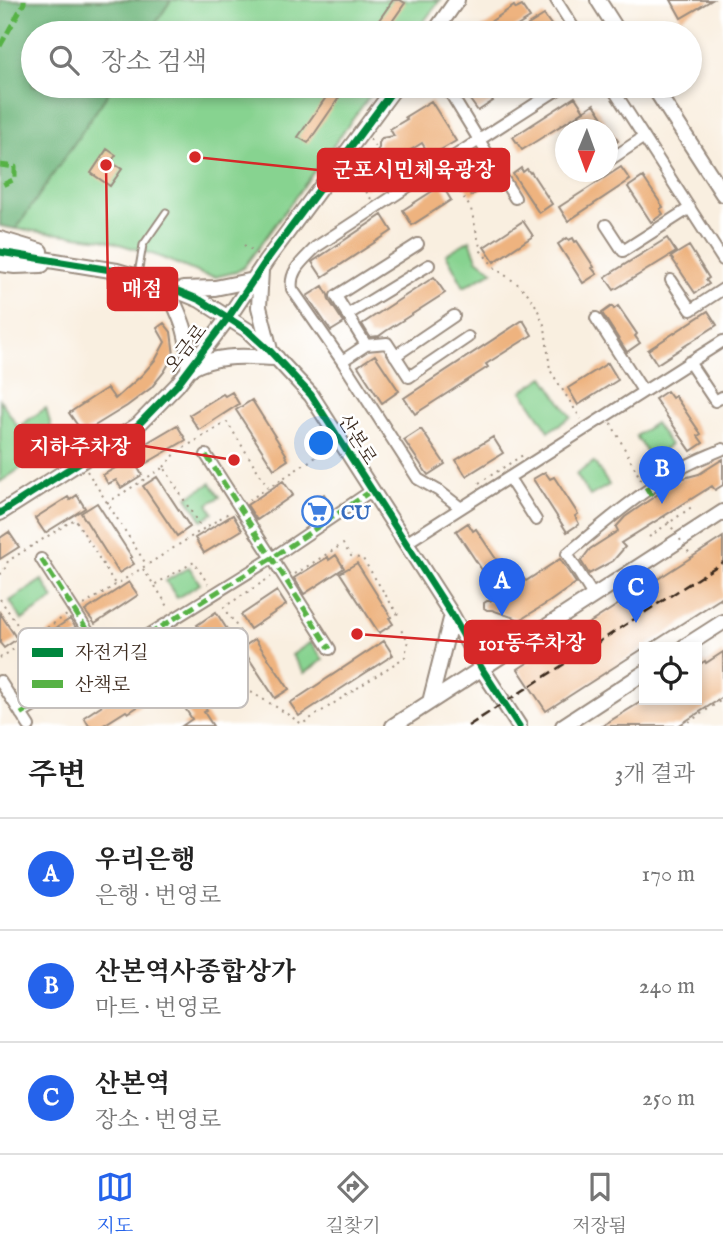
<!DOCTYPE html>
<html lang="ko">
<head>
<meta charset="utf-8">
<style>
	:root { --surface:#fff; --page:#f6f6f6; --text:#222; --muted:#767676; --line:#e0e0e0; --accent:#2563eb }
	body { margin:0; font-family:"IM FELL English","Noto Serif KR",serif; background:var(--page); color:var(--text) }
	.controls { position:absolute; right:21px; bottom:21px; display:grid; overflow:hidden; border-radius:0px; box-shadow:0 4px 10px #0003 }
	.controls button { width:63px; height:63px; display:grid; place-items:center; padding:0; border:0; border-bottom:2px solid var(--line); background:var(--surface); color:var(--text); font:35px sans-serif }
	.compass { position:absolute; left:555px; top:119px; width:63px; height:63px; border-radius:50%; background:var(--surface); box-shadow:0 4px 10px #0003; rotate:181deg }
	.you { position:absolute; left:322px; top:444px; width:24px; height:24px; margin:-18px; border:5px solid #fff; border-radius:50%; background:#1a73e8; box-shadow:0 0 0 10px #1a73e833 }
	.badge { display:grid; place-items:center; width:46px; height:46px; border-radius:50%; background:var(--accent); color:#fff; font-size:23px; font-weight:700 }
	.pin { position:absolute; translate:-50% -58px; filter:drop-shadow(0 2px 4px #0008) }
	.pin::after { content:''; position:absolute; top:37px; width:24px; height:21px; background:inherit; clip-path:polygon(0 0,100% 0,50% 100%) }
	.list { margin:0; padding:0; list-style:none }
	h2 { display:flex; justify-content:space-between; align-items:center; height:91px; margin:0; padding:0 28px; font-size:30px }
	h2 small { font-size:23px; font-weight:400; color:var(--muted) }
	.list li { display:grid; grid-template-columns:46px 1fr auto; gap:21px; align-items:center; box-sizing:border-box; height:112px; padding:0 28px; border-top:2px solid var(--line) }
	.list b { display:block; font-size:26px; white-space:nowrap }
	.list p { margin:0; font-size:23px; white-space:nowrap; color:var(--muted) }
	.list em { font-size:23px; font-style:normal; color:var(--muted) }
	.icon { flex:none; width:38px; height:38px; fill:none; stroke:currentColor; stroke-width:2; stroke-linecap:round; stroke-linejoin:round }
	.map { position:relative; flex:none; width:723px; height:726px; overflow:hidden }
	.search { position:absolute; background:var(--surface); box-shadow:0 4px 10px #0003; left:21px; right:21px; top:21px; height:77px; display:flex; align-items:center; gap:18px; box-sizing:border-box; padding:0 24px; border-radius:38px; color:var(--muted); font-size:26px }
	.sheet { height:427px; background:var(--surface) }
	nav { display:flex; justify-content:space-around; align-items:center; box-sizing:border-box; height:98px; border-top:2px solid var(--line); background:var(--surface); font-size:19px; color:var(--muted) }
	nav a { display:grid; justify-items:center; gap:4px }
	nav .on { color:var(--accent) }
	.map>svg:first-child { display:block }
</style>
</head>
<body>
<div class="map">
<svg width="723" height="726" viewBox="0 0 723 726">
	<rect width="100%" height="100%" fill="#fff"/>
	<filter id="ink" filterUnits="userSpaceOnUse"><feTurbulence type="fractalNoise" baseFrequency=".0143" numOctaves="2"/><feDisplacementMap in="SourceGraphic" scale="14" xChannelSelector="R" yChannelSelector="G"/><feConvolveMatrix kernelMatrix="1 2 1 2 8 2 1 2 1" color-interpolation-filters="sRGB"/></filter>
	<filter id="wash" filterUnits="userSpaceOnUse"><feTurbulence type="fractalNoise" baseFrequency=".00686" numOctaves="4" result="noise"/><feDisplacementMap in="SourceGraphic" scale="28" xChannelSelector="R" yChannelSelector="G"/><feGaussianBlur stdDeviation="1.57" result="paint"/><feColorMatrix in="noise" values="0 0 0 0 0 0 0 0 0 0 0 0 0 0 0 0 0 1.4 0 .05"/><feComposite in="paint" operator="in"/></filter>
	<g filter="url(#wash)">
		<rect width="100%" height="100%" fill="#f9efe0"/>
		<path fill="#87d390" stroke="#617e57" stroke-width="2" d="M171 0H440L415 33H149Z
			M113 86H377L244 267 236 272 215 277 204 275 155 255 103 239 16 229Z
			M470 240 477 259 493 271 464 287 446 254Z
			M544 377 571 417 549 431 522 391Z
			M0 399 18 427 46 408 56 445 0 482Z
			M655 423 670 445 651 458 636 436Z
			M594 462 609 485 590 496 576 474Z
			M211 483 220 497 208 504 213 513 202 520 187 497Z
			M189 567 200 584 177 598 166 581Z
			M42 580 54 599 22 620 10 601Z
			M311 642 323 660 304 673 292 655Z"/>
		<path fill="#6db57a" stroke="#54704c" stroke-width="2" d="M0 0H171L149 33H33V86H113L16 229 0 226Z"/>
		<g id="blocks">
			<path fill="#eeb37f" d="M393 0H400L405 3 384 33H370Z
				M671 0H712L681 18Z
				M514 6 516 9 522 6 530 18 506 33H474Z
				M544 15 557 33H533L528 25Z
				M334 86H347L308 143 298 137Z
				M460 86H482L493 101 478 111Z
				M575 97 584 111 522 150 513 137Z
				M431 101 456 141 430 156 422 143 378 170 383 178 365 189 358 177 379 148V143L382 138 394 136 390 129 407 119 405 117Z
				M594 104 618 141 607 148V130H590L579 114Z
				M107 149 116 155 111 162 122 169 110 186 91 173Z
				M477 152 486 166 477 171 487 185 471 196 461 181 462 161Z
				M621 167 630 180 568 221 559 207Z
				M521 168 523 172 527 169 530 173 531 172 552 204 539 213 513 174Z
				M643 177 663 207 660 209 663 214 651 222 628 187Z
				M442 185 451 200 412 225 403 210Z
				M382 215 392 231 322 277 312 262Z
				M523 221 533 236 494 262 484 247Z
				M567 238 569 240 573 238 575 242 577 241 594 267 592 268 597 274 583 283 558 244Z
				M667 238 676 252 614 290 605 277Z
				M689 246 709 278 706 280 709 284 695 293 671 257Z
				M434 277 445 293 386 331 379 336 370 337 362 324Z
				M323 286 328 295 329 300 344 323 331 331 307 296Z
				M612 306 614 309 618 306 637 334 635 336 640 343 627 352 602 313Z
				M708 311 717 325 657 364 648 350Z
				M523 320 532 335 486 364 488 367 415 414 404 398Z
				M164 323 171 332 174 355 164 372 151 388 127 406 83 433 69 413 107 388 115 399 142 375 156 359 165 342 157 328Z
				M375 355 399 391 382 403 358 366Z
				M608 363 618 380 578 405 568 388Z
				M667 391 672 398 675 396 701 434 698 436 703 443 691 451 655 399Z
				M232 392 239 404 199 430 189 415 223 394 225 396Z
				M252 400 286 454 285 455 288 460 274 469 236 410Z
				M177 425 186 440 138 468 142 475 121 488 116 480 108 484 103 475 142 453 138 448Z
				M421 429 445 464 428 475 404 440Z
				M493 437 503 453 466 476 456 460Z
				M723 459V485L715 490 712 486 621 543 625 547 613 561 589 574 581 561 590 549 618 531 616 527 625 517 680 479 699 474Z
				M545 472 550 479 554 477 578 514 575 516 579 524 567 532 533 479Z
				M157 477 190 527 177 536 143 486Z
				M283 481 293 495 257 520 247 505Z
				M324 494 332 506 317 517 308 504Z
				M77 495 85 508 45 533 35 518 68 497 70 500Z
				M97 503 132 557 130 558 134 564 119 573 81 513Z
				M233 515 242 530 204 553 195 538Z
				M468 523 473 531 476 529 500 565 496 567 501 575 490 582 456 531Z
				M9 532 19 547 0 559V538Z
				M723 537V597L546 711 518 669Z
				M336 555 344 568 304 594 294 578 328 557 329 560Z
				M560 559 576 583 549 602 520 620 492 610H487L484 608V603L487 601H490L524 579 526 581Z
				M357 563 391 617 389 618 393 624 379 633 340 573Z
				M129 582 138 595 95 624 85 611Z
				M277 591 286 605 250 629 241 615Z
				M216 612 230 634 211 646 197 625Z
				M0 613 17 639 4 648 0 643Z
				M70 619 80 634 34 663 25 648Z
				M255 639 289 689 275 698 242 648Z
				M384 641 393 655 299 716 290 703Z
				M723 652V697L678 726H602L644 700H697V666L705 661 706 663Z
				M150 679 159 693 128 713 126 711 102 726H89L84 717 116 696 118 700Z
				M187 679 207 710 204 712 213 726H182L192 719 172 688Z"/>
		</g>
	</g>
	<g filter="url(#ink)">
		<use href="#blocks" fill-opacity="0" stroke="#9a8c7f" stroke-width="2"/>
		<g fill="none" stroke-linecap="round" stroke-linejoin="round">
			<defs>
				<path id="service" d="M138 274 143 245 166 212"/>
				<path id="minor" d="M556 0 577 33
					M446 86 479 140 563 86
					M611 86 723 260
					M608 161 644 137
					M606 225 623 251 690 208
					M671 280 691 310 723 289
					M347 315 429 265
					M596 318 643 391
					M366 345 387 343 409 377 468 337
					M395 356 454 316
					M342 361 366 345 336 296 418 244
					M689 362 715 401 722 397 723 398
					M206 455 330 649
					M509 478 536 520
					M461 508 439 491 418 479 342 361 292 289C289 270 304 260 316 247L479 140 515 198
					M406 543 723 341
					M41 559 107 661
					M594 597 567 554C604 523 641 491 684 467 696 460 710 455 723 449
					M0 681 29 726
					M21 714 272 558 371 491"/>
				<path id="tertiary" d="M598 0 619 33
					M434 33 457 0
					M653 86 723 194
					M0 239 40 251
					M0 252 117 271 161 284 200 300 247 330 270 351 311 395 452 615 482 669 519 726
					M0 264 15 266 42 265
					M261 270 259 307 270 350
					M166 286C180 316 191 335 188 370
					M183 289 215 288 254 280
					M192 368C220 353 246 357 277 358
					M0 513 138 425 177 385 228 318 266 261 396 86
					M684 647 723 622
					M430 702 452 615
					M393 726 723 512
					M563 726 644 673"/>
			</defs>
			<use href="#service" stroke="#9a8c7f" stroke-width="9"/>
			<use href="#minor" stroke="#9a8c7f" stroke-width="14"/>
			<use href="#tertiary" stroke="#9a8c7f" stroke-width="18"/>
			<path stroke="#9a8c7f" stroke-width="2" stroke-dasharray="2 5" stroke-linecap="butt" d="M370 139 397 182
				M351 168 371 199
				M449 174 471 209 481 251 495 268 519 285 528 294 536 306 545 327 550 370 581 419
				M244 245 257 254
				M611 423 641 480
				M164 467 177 452 227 422 268 487
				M87 471 146 564
				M479 483 523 455
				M249 500 330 448
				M107 503 164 467 201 528
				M649 537 693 506
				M143 569 154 585 194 562 208 584
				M0 574 3 573 8 561 75 519 115 584
				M295 574 343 544 351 556 363 559 400 618
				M155 586 169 608
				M0 599 27 639
				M720 599 723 605
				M84 605 230 512
				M228 647 241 633 224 607 271 577
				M0 658 67 615
				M215 661 225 677 278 708 302 724 405 657 408 640 401 630
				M683 726 723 699"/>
			<use href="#service" stroke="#fff" stroke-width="5"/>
			<use href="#minor" stroke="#fff" stroke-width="10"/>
			<use href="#tertiary" stroke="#fff" stroke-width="14"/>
			<path stroke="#3b2a1e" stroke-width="2.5" stroke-dasharray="10 5" stroke-linecap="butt" d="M468 726 723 562"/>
			<path stroke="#9a8c7f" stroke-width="2" stroke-dasharray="2 5" stroke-linecap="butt" d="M664 516 692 557"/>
			<path stroke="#57b245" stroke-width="5" stroke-dasharray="10 5" stroke-linecap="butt" d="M0 46 24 3V0
				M0 165 15 167V179L0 186
				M206 455 330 649
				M646 487 652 497
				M41 559 107 661
				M21 714 272 558 371 491"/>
			<defs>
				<path id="cycleway" d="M0 252 117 271 161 284 200 300 247 330 270 351 311 395 452 615 482 669 519 726
					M0 513 138 425 177 385 228 318 266 261 396 86"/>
			</defs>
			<use href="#cycleway" stroke="#fff" stroke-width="11"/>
			<use href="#cycleway" stroke="#00873e" stroke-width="7"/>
		</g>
	</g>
	<defs>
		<symbol id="supermarket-ring" viewBox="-11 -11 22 22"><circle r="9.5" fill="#fff" stroke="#3f7fe0" stroke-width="1.5"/><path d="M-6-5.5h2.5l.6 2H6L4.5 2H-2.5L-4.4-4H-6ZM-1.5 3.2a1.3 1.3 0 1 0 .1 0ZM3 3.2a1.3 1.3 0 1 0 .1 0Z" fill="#3f7fe0"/></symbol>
	</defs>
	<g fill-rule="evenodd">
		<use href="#supermarket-ring" x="300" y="494" width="35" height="35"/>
	</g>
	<g text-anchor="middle" stroke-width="5" stroke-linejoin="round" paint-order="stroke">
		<g font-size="19" fill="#3b2a1e" stroke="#fff">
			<text transform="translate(185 348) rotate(-52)" y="7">오금로</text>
			<text transform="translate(358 439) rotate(58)" y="7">산본로</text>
		</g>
		<g font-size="19" font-weight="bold" fill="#366cbe" stroke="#fff" text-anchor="start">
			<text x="341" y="519">CU</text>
		</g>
	</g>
	<rect x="18" y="628" width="230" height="80" rx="10" fill="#fff" stroke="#c4bfbc" stroke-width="2"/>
	<rect x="32" y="648" width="31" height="9" fill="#00873e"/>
	<rect x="32" y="680" width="31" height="8" fill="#57b245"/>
	<g font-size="19" fill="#3b2a1e">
		<text x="75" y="659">자전거길</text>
		<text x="75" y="691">산책로</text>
	</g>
	<path fill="none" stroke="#d62828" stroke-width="2.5" d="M195 157L318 170M106 165L108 289M234 460L144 446M357 634L465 642"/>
	<g fill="#d62828" stroke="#fff" stroke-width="2.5">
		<circle cx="195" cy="157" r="7"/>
		<circle cx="106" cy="165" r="7"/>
		<circle cx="234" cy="460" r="7"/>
		<circle cx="357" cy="634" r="7"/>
	</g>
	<g fill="#d62828" stroke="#d62828" stroke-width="2.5">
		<rect x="318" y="149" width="191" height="42" rx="7"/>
		<rect x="108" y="268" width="69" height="42" rx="7"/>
		<rect x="15" y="425" width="129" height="42" rx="7"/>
		<rect x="465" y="621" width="135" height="42" rx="7"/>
	</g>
	<g font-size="21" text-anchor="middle" font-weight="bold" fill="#fff">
		<text x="414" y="177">군포시민체육광장</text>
		<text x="142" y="296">매점</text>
		<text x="80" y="454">지하주차장</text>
		<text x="532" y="650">101동주차장</text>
	</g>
</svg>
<div class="controls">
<button><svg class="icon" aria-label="locate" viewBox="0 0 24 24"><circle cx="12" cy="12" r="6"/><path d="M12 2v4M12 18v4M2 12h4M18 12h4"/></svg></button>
</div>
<svg class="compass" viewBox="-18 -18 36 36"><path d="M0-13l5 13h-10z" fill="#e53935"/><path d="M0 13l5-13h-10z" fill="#767676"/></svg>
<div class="you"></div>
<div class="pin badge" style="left:502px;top:616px">A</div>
<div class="pin badge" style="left:662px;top:504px">B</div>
<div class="pin badge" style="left:636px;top:623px">C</div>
<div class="search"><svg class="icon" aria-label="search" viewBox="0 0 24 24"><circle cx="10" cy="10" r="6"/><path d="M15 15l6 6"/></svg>장소 검색</div>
</div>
<section class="sheet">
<h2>주변<small>3개 결과</small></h2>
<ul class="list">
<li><span class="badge">A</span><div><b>우리은행</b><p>은행 · 번영로</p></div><em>170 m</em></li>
<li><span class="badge">B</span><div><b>산본역사종합상가</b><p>마트 · 번영로</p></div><em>240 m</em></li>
<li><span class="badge">C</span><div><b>산본역</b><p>장소 · 번영로</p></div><em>250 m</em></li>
</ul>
</section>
<nav>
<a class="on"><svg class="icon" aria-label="map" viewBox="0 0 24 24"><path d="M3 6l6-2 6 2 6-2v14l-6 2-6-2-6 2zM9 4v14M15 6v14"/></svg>지도</a>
<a><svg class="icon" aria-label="directions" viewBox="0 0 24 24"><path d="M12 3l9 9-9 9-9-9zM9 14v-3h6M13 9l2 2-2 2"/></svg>길찾기</a>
<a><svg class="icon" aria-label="saved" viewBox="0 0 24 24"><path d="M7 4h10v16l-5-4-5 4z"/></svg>저장됨</a>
</nav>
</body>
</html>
